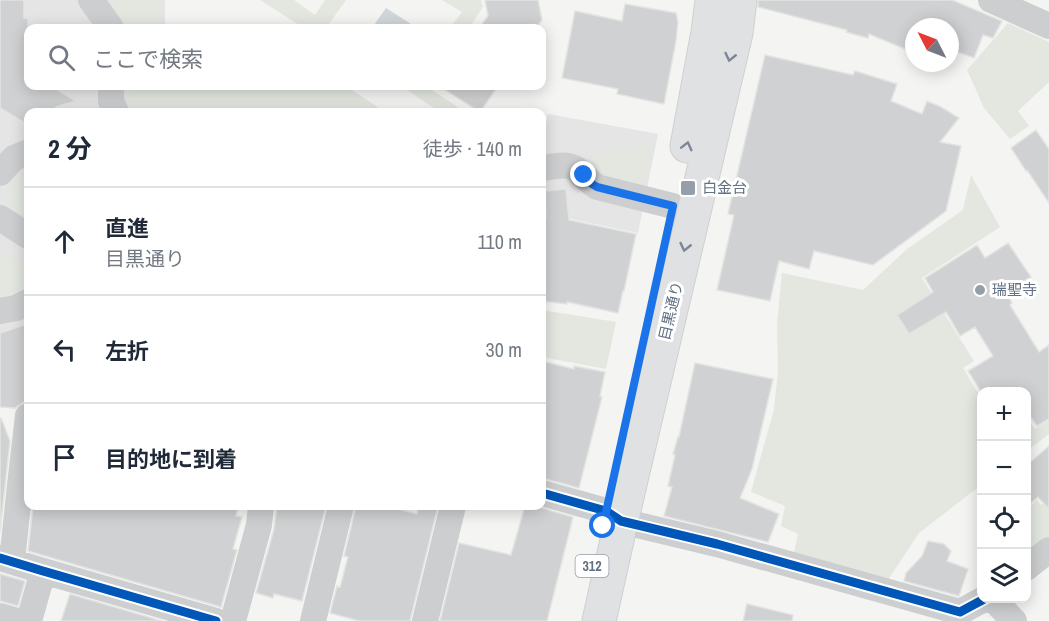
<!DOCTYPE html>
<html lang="ja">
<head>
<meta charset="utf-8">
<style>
	:root { --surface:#fff; --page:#f6f6f7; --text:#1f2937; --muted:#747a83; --line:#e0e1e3 }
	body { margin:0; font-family:"Archivo Narrow","Noto Sans JP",sans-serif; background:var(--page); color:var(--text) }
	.controls { position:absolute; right:18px; bottom:18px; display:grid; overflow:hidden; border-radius:12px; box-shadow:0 3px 15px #0003 }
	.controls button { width:54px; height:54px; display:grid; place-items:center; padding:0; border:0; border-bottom:2px solid var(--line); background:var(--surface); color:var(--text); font:30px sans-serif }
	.compass { position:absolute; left:905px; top:18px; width:54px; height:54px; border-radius:50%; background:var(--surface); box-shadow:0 3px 15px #0003; rotate:312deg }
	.stop { position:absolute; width:18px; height:18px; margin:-14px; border:4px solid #1a73e8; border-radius:50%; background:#fff }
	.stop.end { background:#1a73e8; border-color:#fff; box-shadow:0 2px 6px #0008 }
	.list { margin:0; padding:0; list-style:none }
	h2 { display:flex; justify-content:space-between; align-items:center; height:78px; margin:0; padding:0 24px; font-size:26px }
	h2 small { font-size:20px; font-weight:400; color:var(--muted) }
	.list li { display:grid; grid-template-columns:39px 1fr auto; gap:18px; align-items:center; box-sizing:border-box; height:108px; padding:0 24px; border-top:2px solid var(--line) }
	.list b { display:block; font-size:22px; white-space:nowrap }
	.list p { margin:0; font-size:20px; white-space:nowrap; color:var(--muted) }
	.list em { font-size:20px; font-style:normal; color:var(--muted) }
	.icon { flex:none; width:33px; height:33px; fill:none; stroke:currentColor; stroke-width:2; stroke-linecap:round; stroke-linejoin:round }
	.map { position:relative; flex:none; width:1049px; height:621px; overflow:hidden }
	.search { position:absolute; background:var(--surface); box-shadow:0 3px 15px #0003; left:24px; top:24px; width:522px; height:66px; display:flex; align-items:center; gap:15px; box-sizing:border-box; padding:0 21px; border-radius:12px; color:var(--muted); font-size:22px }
	.panel { position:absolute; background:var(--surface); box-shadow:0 3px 15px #0003; left:24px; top:108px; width:522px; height:402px; border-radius:12px }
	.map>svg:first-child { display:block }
</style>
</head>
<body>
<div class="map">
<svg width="1049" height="621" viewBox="0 0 1049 621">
	<rect width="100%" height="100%" fill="#f4f4f2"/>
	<path fill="#e4e5e4" d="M0 0H165V23L174 28H28V86H346L385 112H28V372L0 384Z
		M548 114 658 134 638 233 542 213V143Z"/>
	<path fill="#e3e7e0" d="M105 0H162V25L167 28H121Z
		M260 0H294L315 15 325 0H346L326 28H304Z
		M442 0H481L483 7 469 28H450L462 12Z
		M1008 23 1049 42V82L1018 111 1029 126 1010 139 984 108 967 70Z
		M128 86H344L384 112H133Z
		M411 86H431L429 88 465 112H440L407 90Z
		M653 144 641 188 597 176 588 157 608 149Z
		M28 171V228L6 213C5 194 13 181 28 171Z
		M971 175 1000 227 922 278 974 361 963 368 981 398V485L919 533 888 580 793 556 798 534 781 526 785 506 751 492 774 409 778 371 777 324 782 273 863 290 907 249 963 210Z
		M0 251 28 270V291L0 294Z
		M542 310 616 322 606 369 542 357Z
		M1027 418 1035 429 1049 420V434L1027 451Z
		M1037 500 1041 505 1045 501 1049 505V541L1026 561V510Z"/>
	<path fill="#d0d6da" d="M386 8 411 24 408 28H372Z"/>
	<path fill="#d0d1d2" stroke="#e3e3e2" stroke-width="1.5" d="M0 0H24V18H28V86H51L76 101 56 107 53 112H28V125L0 108Z
		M485 0H538L542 20 536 28H479L488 16Z
		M758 0H952L1002 21 993 38 983 35 974 58 950 49V27H914V43L910 51 869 34 868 38 846 32 847 30 758 7Z
		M625 4 676 13 678 22 676 41 664 104 617 94 618 89 562 78 575 11 622 21Z
		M765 55 853 75 855 71 897 84 891 101 922 114 927 101 941 107 959 118 940 142 961 146 946 211 873 265 814 251 809 269 779 261 770 301 717 290 734 215 728 214Z
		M439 86H498L480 112Z
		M1036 130 1049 149V203L1027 170 1026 171 1011 148Z
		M566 189 569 220 636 234 624 291H623L618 313 567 302V304L542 301 545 278 542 277V216L546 217 545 191Z
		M1008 243 1031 277 1006 292 1012 303 1010 305 1039 352 1049 345V419L1037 426 1026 410V392H981L968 371 993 356 975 327 960 336 946 312 909 334 897 315 933 292 925 278 977 245 985 258Z
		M24 325 28 337V401L22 403 15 408 0 407V333Z
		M542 361 574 369V366L605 372 600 396 602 397 579 488 542 478Z
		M695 363 773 379 752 469 740 498 779 514 768 542 664 516 672 487 668 486 675 455 673 454 678 437H679Z
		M0 418H1L10 441 0 532Z
		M1049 446V509L1038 497 1026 507V466Z
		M33 506H238L236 516 242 517 233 549 237 550 221 607 28 551Z
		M277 506H326L302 601 274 594 273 598 256 593 274 529Z
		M356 506H386L417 514 419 506H438L410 621H359L330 613 337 586 340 587 348 557 344 556Z
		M525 506H535L573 517 547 621H440L459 543 511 555Z
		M928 541 944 544 951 551 947 561 968 569 959 596 904 581 906 573 922 556Z
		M0 574 25 581 18 606 0 601Z
		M70 594 162 621H61Z
		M747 604 793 615 792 621H743Z"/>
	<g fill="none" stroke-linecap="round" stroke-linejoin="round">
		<defs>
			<path id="major" d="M687 146 708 32 712 0
				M599 621 619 531 736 33 740 0"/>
		</defs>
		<use href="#major" stroke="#cfd0d1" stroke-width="35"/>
		<path stroke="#cdcecf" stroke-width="26" d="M91 0 111 28
			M991 0 1049 26
			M111 86V101L116 112
			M542 168C558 166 570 161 582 174 587 179 591 183 597 187L673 206
			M0 173 14 158 26 153 28 155
			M0 218 28 236
			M0 311 16 308 28 302
			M542 493 606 511 621 521 717 544 960 612 986 598
			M0 558 43 571 216 621
			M12 561 21 476 28 416
			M1026 568 1049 550
			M992 598 1014 621
			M0 616 17 621
			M29 621 43 571
			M233 621 259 525 261 506
			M313 621 341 506
			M425 621 453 506"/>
		<use href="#major" stroke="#e0e1e2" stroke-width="33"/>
		<defs>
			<path id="cycleway" d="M542 493 606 511 621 521 717 544 960 612 986 598
				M0 558 43 571 216 621"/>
		</defs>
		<use href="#cycleway" stroke="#fff" stroke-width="13"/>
		<use href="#cycleway" stroke="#0057b8" stroke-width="9"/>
	</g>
	<defs><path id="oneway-chevron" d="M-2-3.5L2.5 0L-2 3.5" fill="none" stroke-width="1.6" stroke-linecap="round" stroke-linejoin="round" transform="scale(1.5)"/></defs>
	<g stroke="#7b8796">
		<use href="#oneway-chevron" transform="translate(730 57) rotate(103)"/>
		<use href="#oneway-chevron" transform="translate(687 146) rotate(-76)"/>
		<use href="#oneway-chevron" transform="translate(685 247) rotate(103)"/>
	</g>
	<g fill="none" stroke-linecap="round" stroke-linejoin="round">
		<path stroke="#1a73e8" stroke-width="8" d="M584 175 592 184 597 187 673 206 603 526"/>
	</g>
	<g fill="#959faa" stroke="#fff" stroke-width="2">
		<rect x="680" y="180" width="16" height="16" rx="3"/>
		<circle cx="980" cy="290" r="6"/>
	</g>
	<g text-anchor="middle" stroke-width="6" stroke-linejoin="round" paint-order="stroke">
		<rect fill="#fff" stroke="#919ca8" stroke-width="1.5" x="575.5" y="555" width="33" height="22" rx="4.5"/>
		<g font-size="14" font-weight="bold" fill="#627183">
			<text x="592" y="571">312</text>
		</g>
		<g font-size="15" fill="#627183" stroke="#fff" text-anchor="start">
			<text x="702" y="193">白金台</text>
			<text x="992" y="295">瑞聖寺</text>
		</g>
		<g font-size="15" fill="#627183" stroke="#fff">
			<text transform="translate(671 311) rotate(-77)" y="5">目黒通り</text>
		</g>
	</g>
</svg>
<div class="controls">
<button>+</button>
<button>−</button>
<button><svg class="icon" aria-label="locate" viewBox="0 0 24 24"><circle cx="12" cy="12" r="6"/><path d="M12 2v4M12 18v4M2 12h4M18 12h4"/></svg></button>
<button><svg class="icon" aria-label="layers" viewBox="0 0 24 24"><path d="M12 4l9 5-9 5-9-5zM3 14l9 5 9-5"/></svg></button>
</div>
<svg class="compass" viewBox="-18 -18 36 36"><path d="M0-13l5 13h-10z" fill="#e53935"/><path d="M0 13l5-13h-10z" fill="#747a83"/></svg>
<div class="stop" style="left:603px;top:526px"></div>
<div class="stop end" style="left:584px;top:175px"></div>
<div class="search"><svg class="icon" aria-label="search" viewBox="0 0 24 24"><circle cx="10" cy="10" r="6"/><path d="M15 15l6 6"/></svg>ここで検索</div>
<section class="panel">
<h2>2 分<small>徒歩 · 140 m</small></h2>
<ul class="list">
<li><svg class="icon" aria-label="ahead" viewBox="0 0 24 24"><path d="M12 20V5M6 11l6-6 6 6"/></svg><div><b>直進</b><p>目黒通り</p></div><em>110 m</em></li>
<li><svg class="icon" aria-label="left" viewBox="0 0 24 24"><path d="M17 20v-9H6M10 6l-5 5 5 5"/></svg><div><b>左折</b></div><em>30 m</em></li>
<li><svg class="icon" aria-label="arrive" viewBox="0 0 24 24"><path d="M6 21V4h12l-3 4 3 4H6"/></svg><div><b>目的地に到着</b></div></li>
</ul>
</section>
</div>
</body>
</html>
